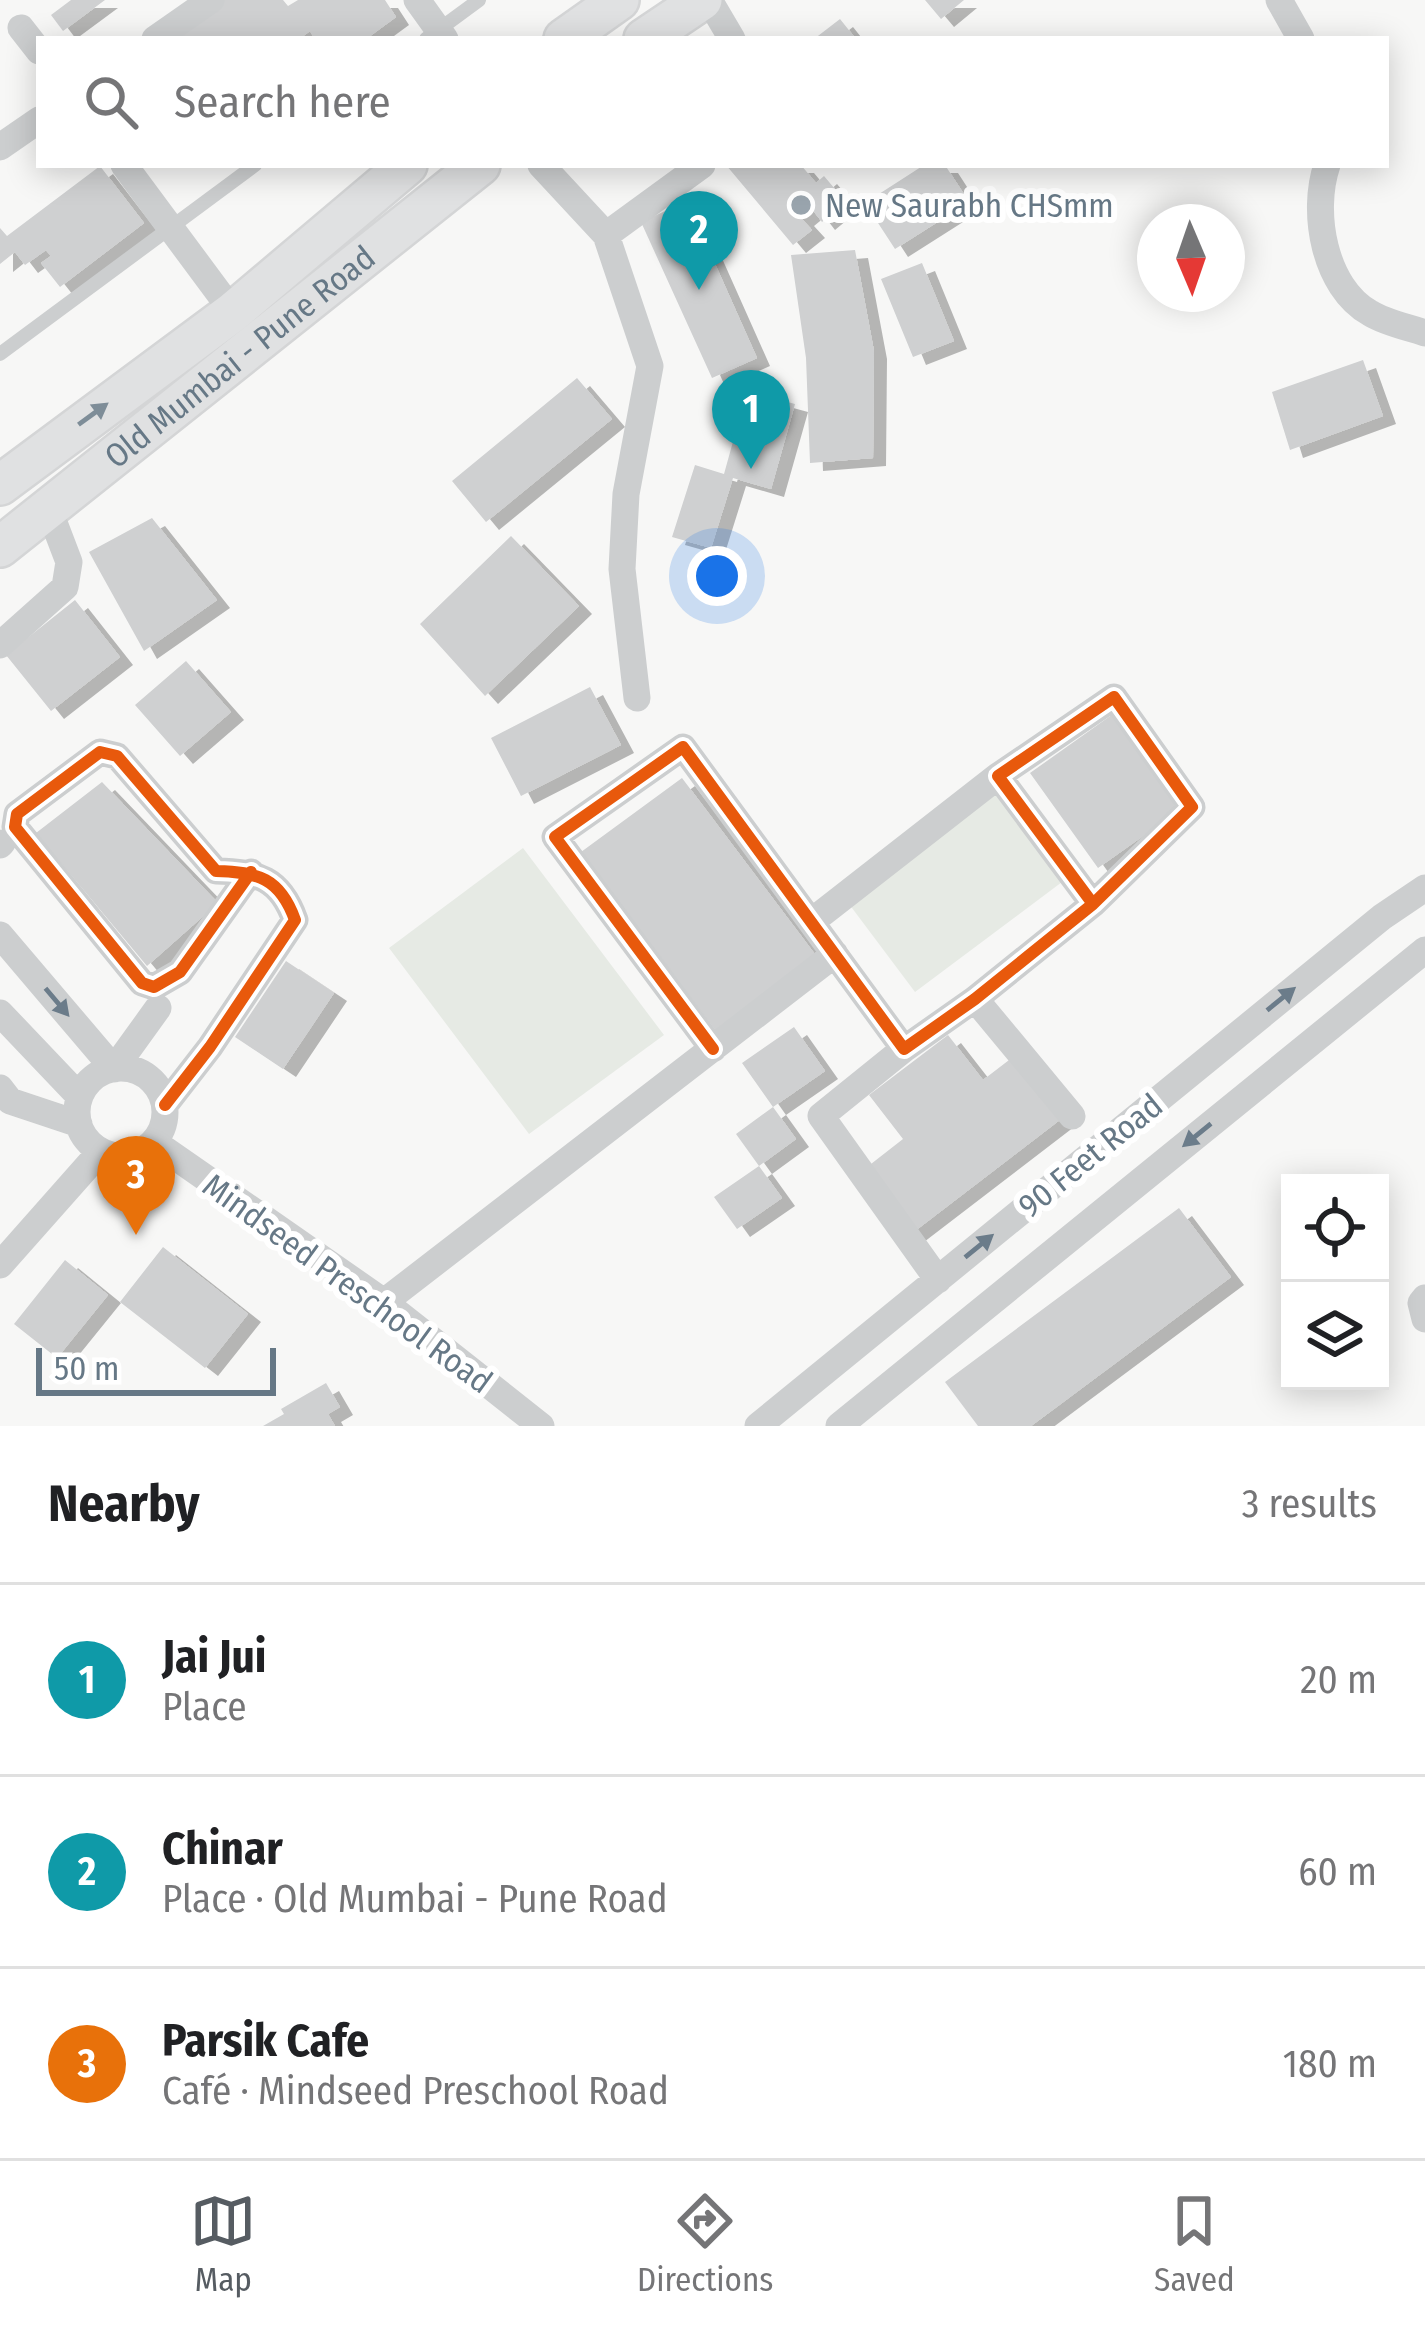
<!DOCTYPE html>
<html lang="en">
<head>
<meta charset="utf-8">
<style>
	:root { --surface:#fff; --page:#f6f6f6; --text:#202124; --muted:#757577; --line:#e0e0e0; --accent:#565c62 }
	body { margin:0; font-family:"Fira Sans Condensed",sans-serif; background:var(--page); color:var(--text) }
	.controls { position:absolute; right:36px; bottom:36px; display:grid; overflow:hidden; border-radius:0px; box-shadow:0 6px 30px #0003 }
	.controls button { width:108px; height:108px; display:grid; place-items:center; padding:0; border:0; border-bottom:3px solid var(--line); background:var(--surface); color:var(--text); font:60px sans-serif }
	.compass { position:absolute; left:1137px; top:204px; width:108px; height:108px; border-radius:50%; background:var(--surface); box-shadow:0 6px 30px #0003; rotate:178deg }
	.scale { position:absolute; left:36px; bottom:30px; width:240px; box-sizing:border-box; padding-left:12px; border:6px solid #667886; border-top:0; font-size:33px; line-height:42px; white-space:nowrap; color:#667886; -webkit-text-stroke:9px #fff; paint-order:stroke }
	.you { position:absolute; left:717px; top:576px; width:42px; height:42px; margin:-30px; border:9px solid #fff; border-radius:50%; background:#1a73e8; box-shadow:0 0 0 18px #1a73e833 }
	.badge { display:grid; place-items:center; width:78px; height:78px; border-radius:50%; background:var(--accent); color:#fff; font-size:39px; font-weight:700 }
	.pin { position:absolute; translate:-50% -99px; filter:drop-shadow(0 3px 6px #0008) }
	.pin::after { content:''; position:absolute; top:63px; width:42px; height:36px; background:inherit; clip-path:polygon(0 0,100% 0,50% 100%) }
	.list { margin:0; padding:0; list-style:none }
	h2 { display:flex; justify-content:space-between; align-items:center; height:156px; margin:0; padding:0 48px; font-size:51px }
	h2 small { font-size:39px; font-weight:400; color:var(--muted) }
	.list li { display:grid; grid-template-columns:78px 1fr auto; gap:36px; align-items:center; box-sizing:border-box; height:192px; padding:0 48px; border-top:3px solid var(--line) }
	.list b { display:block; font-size:45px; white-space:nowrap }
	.list p { margin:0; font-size:39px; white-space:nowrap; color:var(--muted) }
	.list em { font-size:39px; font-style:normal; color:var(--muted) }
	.icon { flex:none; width:66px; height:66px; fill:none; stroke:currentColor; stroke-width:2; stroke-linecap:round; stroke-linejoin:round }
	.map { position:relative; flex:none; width:1425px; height:1426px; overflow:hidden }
	.search { position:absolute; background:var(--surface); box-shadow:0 6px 30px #0003; left:36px; right:36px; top:36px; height:132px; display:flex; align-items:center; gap:30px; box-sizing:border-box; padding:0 42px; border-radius:0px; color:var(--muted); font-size:45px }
	.sheet { height:732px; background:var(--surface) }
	nav { display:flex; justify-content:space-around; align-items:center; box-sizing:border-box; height:168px; border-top:3px solid var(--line); background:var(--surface); font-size:33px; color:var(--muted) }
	nav a { display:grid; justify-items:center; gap:6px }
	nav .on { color:var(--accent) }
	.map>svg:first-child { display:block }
</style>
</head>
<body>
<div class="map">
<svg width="1425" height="1426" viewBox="0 0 1425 1426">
	<defs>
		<filter id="shadow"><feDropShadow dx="13" dy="8" stdDeviation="0" flood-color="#0004"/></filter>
	</defs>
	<rect width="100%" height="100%" fill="#f7f7f6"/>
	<path fill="#e6eae4" d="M990 786 1062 882 915 992 843 896Z
		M523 848 664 1035 529 1134 389 948Z"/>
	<path fill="#cfd0d1" filter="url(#shadow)" d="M71 0H105L63 31 51 15Z
		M224 0H283L288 6 298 0H385L396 17 366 39H315L310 31 299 39H173Z
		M925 0H964L941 19Z
		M840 19 856 39H814Z
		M726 165H801L816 183 824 176 846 202 822 222 812 209 801 218 812 230 793 245Z
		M924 165H945L969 202 895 249 865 203Z
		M100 166 144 223 60 287 41 263 51 256 46 250 25 265 15 252 0 264V228L7 236Z
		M687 201 757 358 712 378 641 222Z
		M855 250 874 351 873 458 810 463 806 358 791 255Z
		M922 263 954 341 913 357 881 279Z
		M1363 360 1383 416 1290 450 1272 392Z
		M577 378 612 419 486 522 452 481Z
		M747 391 795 404 771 489 733 478 711 548 672 537 695 465 724 474Z
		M152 518 217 600 144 651 89 552Z
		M511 536 579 606 485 696 420 624Z
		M75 600 120 657 51 711 6 655Z
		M186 661 231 712 180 756 135 705Z
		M590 687 621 745 521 796 491 738Z
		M1113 714 1181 809 1098 868 1030 773Z
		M682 778 817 957 716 1031 581 852Z
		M102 782 218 903 147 966 36 833Z
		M286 961 334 993 283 1069 235 1037Z
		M794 1027 825 1071 773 1107 742 1063Z
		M948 1035 983 1080 1013 1057 1061 1119 911 1234 862 1171 903 1139 869 1095Z
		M773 1107 796 1139 759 1166 736 1134Z
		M759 1166 782 1198 737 1229 714 1197Z
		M1179 1208 1231 1277 1031 1426H978L945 1382Z
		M163 1247 248 1314 205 1368 120 1302Z
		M65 1260 108 1295 57 1358 14 1324Z
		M326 1383 340 1407 328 1414 335 1426H263L284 1414 281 1409Z"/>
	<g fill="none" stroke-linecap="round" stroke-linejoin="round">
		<defs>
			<g id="secondary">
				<path d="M564 39 619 0"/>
				<path d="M644 39 702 0"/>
				<path d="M0 485 233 312 407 165"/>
				<path id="s1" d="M0 547 480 165"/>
			</g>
		</defs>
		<use href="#secondary" stroke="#d4d5d6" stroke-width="44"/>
		<path stroke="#cccecf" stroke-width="14" d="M426 39 479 0
			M0 354 255 165"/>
		<path stroke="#cccecf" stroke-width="27" d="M417 0 445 39
			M709 0 732 39
			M1279 0 1301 39
			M21 28 39 51
			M155 39 211 0
			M0 147 39 120
			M124 165 233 312
			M541 165 606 235 650 366 626 494 622 569 637 698
			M1327 165C1311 212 1324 287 1370 313 1386 323 1408 327 1425 333
			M606 235 702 165
			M0 645 65 587 69 562 48 507
			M0 845 2 843
			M811 922 998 776
			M0 935 114 1069 158 1008
			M975 999 1072 1116
			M0 1013 79 1096
			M713 1049 555 837 683 747 904 1049 975 999 1093 904 1192 807 1114 697 998 776 1093 904
			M904 1049 821 1116 938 1280
			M77 1112a44 44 0 1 1 88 0a44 44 0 1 1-88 0Z
			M0 1088 10 1101 79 1124
			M165 1105 210 1047 295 920C280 878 258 872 216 871L117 756 100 752 17 814 15 827 142 983 154 987 180 972 251 872
			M154 1142 384 1302 541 1426
			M0 1265 101 1151
			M1425 1298 1421 1303 1425 1319
			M384 1302 835 954
			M758 1426 1382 917 1425 888
			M839 1426 1425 950"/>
		<use href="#secondary" stroke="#e0e1e2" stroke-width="39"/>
		<defs>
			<path id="cycleway" d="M713 1049 555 837 683 747 904 1049 975 999 1093 904 1192 807 1114 697 998 776 1093 904
				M165 1105 210 1047 295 920C280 878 258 872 216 871L117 756 100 752 17 814 15 827 142 983 154 987 180 972 251 872"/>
		</defs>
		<use href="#cycleway" stroke="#fff" stroke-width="20"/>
		<use href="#cycleway" stroke="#e8590c" stroke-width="12"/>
	</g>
	<defs><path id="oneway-solid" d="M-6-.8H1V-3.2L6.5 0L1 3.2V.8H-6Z" transform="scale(3)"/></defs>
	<use fill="#7e8d98" href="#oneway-solid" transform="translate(93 414) rotate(-36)"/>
	<g fill="#6b7c8a">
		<use href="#oneway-solid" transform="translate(1281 999) rotate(-39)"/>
		<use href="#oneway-solid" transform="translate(57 1002) rotate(50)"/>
		<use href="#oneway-solid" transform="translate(1197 1135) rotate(141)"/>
		<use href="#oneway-solid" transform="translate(979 1246) rotate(-39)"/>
	</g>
	<circle fill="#99a4ad" stroke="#fff" stroke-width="4.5" cx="801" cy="205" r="12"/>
	<g text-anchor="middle" stroke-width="12" stroke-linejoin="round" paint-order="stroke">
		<g font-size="33" fill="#667886" stroke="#fff" text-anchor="start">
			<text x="825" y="217">New Saurabh CHSmm</text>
		</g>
		<g font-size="33" fill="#667886" stroke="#fff">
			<text dy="12" stroke="none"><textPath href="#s1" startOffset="306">Old Mumbai - Pune Road</textPath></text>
			<text transform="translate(1090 1155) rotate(-39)" y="12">90 Feet Road</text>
			<text transform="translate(348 1283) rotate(36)" y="12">Mindseed Preschool Road</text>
		</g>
	</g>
</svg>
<div class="controls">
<button><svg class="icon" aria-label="locate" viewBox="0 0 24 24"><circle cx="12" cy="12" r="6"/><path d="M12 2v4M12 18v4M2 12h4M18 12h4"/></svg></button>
<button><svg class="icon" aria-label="layers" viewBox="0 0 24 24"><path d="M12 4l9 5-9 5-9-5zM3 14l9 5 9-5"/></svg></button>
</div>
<svg class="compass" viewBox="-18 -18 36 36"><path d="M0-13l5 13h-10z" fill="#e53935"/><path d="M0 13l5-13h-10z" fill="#757577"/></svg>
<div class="scale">50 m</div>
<div class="you"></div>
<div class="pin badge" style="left:751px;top:469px;background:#0f9aa8">1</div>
<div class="pin badge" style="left:699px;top:290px;background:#0f9aa8">2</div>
<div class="pin badge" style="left:136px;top:1235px;background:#e8710a">3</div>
<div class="search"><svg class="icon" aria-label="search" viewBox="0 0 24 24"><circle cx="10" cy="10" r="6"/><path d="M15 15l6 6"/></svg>Search here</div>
</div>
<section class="sheet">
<h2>Nearby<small>3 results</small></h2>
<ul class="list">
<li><span class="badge" style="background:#0f9aa8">1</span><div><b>Jai Jui</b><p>Place</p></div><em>20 m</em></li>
<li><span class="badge" style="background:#0f9aa8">2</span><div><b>Chinar</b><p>Place · Old Mumbai - Pune Road</p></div><em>60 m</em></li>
<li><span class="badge" style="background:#e8710a">3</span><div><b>Parsik Cafe</b><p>Café · Mindseed Preschool Road</p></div><em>180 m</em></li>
</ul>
</section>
<nav>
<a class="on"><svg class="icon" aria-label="map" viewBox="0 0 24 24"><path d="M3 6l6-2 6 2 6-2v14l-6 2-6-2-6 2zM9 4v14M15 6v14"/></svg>Map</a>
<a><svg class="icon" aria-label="directions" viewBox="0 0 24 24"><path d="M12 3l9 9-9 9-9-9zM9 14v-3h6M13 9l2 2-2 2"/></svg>Directions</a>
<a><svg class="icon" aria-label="saved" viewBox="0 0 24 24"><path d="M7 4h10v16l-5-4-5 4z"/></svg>Saved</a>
</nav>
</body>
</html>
